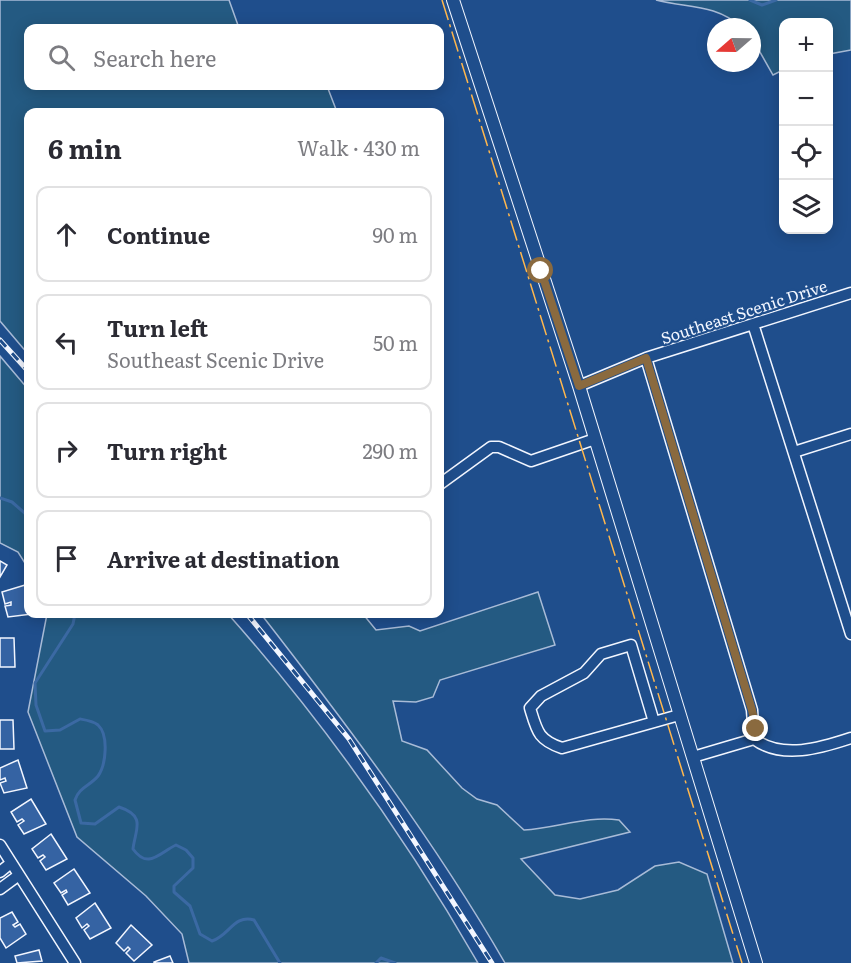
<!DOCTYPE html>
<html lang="en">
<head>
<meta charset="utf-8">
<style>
	:root { --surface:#fff; --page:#f2f2f3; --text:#2b2b33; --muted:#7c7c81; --line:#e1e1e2 }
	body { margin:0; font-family:Literata,serif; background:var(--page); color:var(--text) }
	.controls { position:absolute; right:18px; top:18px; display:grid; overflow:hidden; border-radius:12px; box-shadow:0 3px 15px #0003 }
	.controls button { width:54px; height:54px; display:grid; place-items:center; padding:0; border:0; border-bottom:2px solid var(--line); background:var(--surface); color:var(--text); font:30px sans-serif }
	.compass { position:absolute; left:707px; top:18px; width:54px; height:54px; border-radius:50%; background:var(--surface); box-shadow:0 3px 15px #0003; rotate:250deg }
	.stop { position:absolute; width:18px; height:18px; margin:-14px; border:4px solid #8a6a3f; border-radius:50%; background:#fff }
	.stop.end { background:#8a6a3f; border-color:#fff; box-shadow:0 2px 6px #0008 }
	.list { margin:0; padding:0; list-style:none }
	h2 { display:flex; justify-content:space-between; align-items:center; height:78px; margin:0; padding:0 24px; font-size:26px }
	h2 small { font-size:20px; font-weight:400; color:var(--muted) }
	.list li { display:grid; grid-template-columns:39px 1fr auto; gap:18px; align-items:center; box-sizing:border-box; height:96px; margin:0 12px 12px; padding:0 12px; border:2px solid var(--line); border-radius:12px }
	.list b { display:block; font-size:22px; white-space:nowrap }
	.list p { margin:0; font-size:20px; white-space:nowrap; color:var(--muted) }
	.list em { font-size:20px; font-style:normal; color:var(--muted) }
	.icon { flex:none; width:33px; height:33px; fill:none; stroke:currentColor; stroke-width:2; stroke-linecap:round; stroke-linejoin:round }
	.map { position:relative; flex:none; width:851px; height:963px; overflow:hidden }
	.search { position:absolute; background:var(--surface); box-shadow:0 3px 15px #0003; left:24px; top:24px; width:420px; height:66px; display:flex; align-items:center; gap:15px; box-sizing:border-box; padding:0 21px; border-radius:12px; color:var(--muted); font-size:22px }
	.panel { position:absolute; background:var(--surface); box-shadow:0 3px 15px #0003; left:24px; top:108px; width:420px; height:510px; border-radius:12px }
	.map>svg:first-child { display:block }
</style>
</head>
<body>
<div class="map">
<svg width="851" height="963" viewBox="0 0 851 963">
	<rect width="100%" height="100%" fill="#1f4e8c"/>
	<path fill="#245a82" stroke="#a8bbd7" stroke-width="1.5" d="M0 0H229L239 28H28V86H327L337 112H28V354L0 321Z
		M656 0H851V50L829 54 828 22H784L783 70 773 75 752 38V27H741C716 4 687 8 656 0Z
		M0 356 28 389V568L18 552 0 543Z
		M538 592 555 645 440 680 433 697 416 702 393 701 402 741 427 750 462 788 477 799 497 805 524 830C557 828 588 815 619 820L630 832 521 859 555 895 580 899 618 890 655 866 679 862 707 874 733 963H505C434 840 348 726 261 614H363L376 630 409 626 420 631Z
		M47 614H228C323 721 406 838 478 963H189L182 934 146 896 77 837 28 712Z"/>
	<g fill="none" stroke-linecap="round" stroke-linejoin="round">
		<path stroke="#3b69a3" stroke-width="3" d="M750 0 762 5 776 0
			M0 498 12 502 28 516
			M75 614 73 624 35 683 36 705 45 731 60 730 80 719C86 720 93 721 98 725 109 735 106 765 98 776 90 786 79 787 75 800L81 823 95 824 119 807C147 816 135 830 133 849 148 870 159 853 176 845L186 850 193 858V868L174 886V892L190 906 200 934 212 941C229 936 234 914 254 920L280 963
			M376 963 381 958 395 963"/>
	</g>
	<path fill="#3563a3" stroke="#f2f6ff" stroke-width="1.5" d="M0 561 7 565 0 577Z
		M25 585 28 614H32L8 617 5 606 11 605V602L5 604 2 592Z
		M0 638H14L15 667H0Z
		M0 720H13L14 749H0Z
		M18 760 27 788 4 793 0 783 6 781 5 778 0 780V768Z
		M31 799 46 824 24 834 18 825 24 821 22 819 17 822 11 812Z
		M51 834 67 859 46 870 40 861 45 857 43 855 38 858 32 849Z
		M74 869 90 893 68 905 62 895 67 892 66 890 61 893 54 883Z
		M95 903 111 928 90 939 84 930 89 926 87 924 82 928 76 918Z
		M12 912 18 922 13 925 15 927 20 924 26 934 6 948 0 938V918Z
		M131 925 152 945 134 961 126 953 130 949 128 947 124 951 116 943Z
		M39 950 42 961 17 963 15 956Z
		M170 956 173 963H154V962Z"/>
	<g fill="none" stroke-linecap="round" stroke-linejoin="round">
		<defs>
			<path id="minor" d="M753 324 851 634
				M646 358 752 710 754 739
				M579 386 646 358 851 293
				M794 452 851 434
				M440 484 491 447H499L531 461 595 439
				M654 722 631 645 601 654 584 673 541 696 530 708C537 731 538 740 562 748L679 715
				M693 757 754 739C782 760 821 748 851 738
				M0 845 75 963
				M0 872 11 863
				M0 889 19 875"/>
			<path id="major" d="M453 0 579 386 756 963"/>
		</defs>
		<use href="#minor" stroke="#f2f6ff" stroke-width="13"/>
		<use href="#major" stroke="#f2f6ff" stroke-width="14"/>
		<use href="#minor" stroke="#1f4e8c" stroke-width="10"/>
		<use href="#major" stroke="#1f4e8c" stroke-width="12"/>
		<defs>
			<path id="rail" d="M0 340 28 371
				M247 614 349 739 492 963"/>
		</defs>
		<use href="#rail" stroke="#f2f6ff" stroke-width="5"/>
		<use href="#rail" stroke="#1f4e8c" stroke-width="3" stroke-dasharray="9" stroke-linecap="butt"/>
		<path stroke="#ffb74d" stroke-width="1.5" stroke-dasharray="21 4.5 3 4.5" stroke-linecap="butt" d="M442 0 742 963"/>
	</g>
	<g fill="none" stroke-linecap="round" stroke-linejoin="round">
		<path stroke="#8a6a3f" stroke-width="8" d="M541 271 579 386 646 358 752 710 756 729"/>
	</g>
	<g text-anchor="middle" stroke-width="4.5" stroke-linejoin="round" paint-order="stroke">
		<g font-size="16" fill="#f2f6ff" stroke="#1f4e8c">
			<text transform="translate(744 312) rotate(-18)" y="6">Southeast Scenic Drive</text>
		</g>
	</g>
</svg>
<div class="controls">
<button>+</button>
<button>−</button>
<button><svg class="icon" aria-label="locate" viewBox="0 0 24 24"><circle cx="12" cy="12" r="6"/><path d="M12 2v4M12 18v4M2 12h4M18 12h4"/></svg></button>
<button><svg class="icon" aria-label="layers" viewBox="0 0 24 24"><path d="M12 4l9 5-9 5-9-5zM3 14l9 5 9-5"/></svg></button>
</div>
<svg class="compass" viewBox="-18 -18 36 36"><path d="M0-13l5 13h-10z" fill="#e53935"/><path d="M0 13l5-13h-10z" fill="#7c7c81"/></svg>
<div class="stop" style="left:541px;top:271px"></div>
<div class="stop end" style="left:756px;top:729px"></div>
<div class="search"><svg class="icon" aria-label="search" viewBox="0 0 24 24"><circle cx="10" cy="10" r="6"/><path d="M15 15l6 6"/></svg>Search here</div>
<section class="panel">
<h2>6 min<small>Walk · 430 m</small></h2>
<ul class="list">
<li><svg class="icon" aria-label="ahead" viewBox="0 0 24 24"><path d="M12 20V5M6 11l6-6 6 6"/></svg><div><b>Continue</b></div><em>90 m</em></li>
<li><svg class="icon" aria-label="left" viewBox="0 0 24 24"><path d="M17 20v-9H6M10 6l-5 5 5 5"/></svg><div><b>Turn left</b><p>Southeast Scenic Drive</p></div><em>50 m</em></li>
<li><svg class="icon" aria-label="right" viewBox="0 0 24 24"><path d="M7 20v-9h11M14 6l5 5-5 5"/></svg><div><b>Turn right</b></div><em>290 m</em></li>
<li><svg class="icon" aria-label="arrive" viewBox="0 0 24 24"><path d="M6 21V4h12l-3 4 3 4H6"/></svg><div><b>Arrive at destination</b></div></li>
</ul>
</section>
</div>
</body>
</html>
